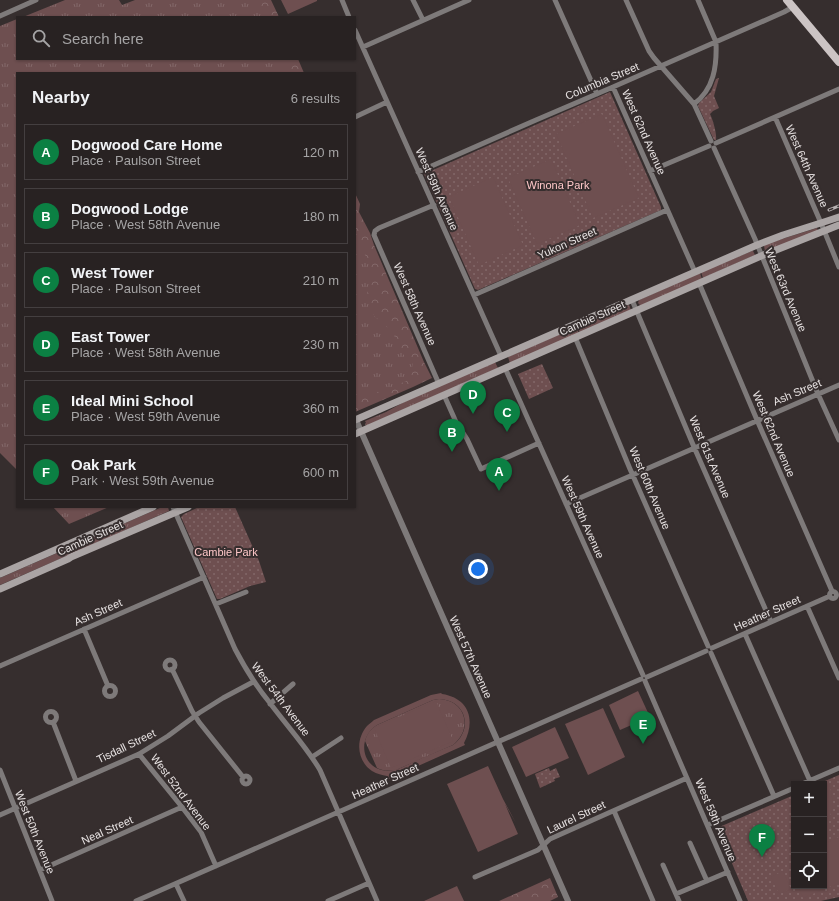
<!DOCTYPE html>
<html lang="en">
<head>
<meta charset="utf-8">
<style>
	:root { --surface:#282222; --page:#342f2f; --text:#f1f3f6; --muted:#a5a4a5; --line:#443f40; --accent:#0b8043 }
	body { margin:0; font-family:Helvetica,sans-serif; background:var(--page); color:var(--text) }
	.controls { position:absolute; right:12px; bottom:12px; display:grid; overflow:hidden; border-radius:0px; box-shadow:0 1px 3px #0004 }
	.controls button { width:36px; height:36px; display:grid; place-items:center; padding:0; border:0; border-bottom:1px solid var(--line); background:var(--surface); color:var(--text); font:20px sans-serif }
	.you { position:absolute; left:478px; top:569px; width:14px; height:14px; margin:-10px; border:3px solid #fff; border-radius:50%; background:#1a73e8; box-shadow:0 0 0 6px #1a73e833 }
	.badge { display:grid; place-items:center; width:26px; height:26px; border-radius:50%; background:var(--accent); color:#fff; font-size:13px; font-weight:700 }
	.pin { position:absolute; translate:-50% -33px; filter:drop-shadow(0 1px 2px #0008) }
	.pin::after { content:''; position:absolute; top:21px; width:14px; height:12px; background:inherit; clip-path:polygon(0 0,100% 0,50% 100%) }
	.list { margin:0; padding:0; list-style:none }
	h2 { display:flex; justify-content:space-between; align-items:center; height:52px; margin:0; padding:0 16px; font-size:17px }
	h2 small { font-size:13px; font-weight:400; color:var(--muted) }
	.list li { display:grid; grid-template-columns:26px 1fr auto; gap:12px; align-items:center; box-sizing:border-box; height:56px; margin:0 8px 8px; padding:0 8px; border:1px solid var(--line); border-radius:0px }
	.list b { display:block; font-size:15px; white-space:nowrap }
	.list p { margin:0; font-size:13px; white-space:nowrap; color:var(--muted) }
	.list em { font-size:13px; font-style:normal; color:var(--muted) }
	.icon { flex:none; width:22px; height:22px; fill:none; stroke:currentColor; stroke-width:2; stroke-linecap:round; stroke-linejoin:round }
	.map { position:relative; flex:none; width:839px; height:901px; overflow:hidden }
	.search { position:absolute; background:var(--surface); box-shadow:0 1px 3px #0004; left:16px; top:16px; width:340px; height:44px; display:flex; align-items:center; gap:10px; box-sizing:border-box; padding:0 14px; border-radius:0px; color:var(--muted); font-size:15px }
	.panel { position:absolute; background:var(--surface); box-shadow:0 1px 3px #0004; left:16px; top:72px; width:340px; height:436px; border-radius:0px }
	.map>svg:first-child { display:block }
</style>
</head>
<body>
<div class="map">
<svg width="839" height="901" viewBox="0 0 839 901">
	<defs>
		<pattern id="grass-tufts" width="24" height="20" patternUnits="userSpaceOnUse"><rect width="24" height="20" fill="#6e4f50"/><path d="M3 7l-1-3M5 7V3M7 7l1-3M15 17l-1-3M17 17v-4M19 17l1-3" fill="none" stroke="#836869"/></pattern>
		<pattern id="forest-crowns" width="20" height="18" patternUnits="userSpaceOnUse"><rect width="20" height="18" fill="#6e4f50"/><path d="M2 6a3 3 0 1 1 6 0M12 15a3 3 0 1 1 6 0" fill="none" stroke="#836869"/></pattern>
		<pattern id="park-dots" width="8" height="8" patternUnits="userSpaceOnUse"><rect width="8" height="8" fill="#6e4f50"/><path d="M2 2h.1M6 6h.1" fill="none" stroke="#836869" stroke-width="1.8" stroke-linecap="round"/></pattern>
	</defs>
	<rect width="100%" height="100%" fill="#362e2e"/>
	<path fill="url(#grass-tufts)" d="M65 0H119L122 5 135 0H259L266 17H23Z
		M17 19V59H284L290 73H17V470L0 453V26Z
		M355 217 427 374 355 404Z
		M817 228 818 231 765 251 764 246 766 244Z
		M752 251H753L755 255 703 278 701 272Z
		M700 273 702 279 641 306 638 303 639 300Z
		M629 305 631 310 580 333 577 326Z
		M576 327 579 333 510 363 508 357Z
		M495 362 498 368 366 426 365 424 366 423 365 421 386 412 404 402Z
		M53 507H109L69 524Z
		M162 507H168L169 511 0 585V578Z
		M439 699C465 700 474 728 453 745L396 770C389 771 383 771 377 768L365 741C367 733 371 729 377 725L433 700Z"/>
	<path fill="url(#forest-crowns)" d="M253 0H271L279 17H262Z
		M279 59H298L304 73H283L281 70Z
		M355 193 360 204 359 212 370 233 374 245 424 362 432 378 413 387 355 412V399L387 389 409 380 413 364 402 353 392 331 374 316 367 294 372 273 355 229Z
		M550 878 558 897 550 901H499Z"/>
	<path fill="url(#park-dots)" d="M719 78 714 96 719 108 713 111 710 114C713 120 717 134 716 140H714L698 106 699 103 711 92 716 79Z
		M610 92 661 207V210L478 290 475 289 424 174Z
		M542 364 553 388 529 399 518 374Z
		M199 507H235L259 561 266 582 250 586 220 599H217L181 517 184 514Z
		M549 768 550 771 556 768 560 777 554 779 555 781 540 788 536 777 535 774Z
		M839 775V897L821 901H748L717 828 794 795V886H824V784H818Z"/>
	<path fill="#6e4f50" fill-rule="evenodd" d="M281 0H317V1L288 14Z
		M602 114 639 198 593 218 556 134Z
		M551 159 580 225 537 244 508 178Z
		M493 177 523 245 479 265 449 197Z
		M638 691 650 717 620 730 609 705Z
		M441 693 442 694C469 698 476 720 464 743L465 745 389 779 387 776C382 775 377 774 372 771 357 761 355 740 367 726 369 724 372 722 374 720L431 695ZM439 699C466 700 474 729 453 745 440 750 427 756 413 762 407 765 400 769 394 770 365 776 353 741 377 725L433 700Z
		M436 701 453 741 391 768 374 728Z
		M603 708 625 757 588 775 565 724Z
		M555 727 569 758 526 777 512 747Z
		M488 766 503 799 516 823 505 804 518 834 478 852 447 784Z
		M829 783C834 802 835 810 824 827V785Z
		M839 837V883L803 898 798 886H824V844Z
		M783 871 791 889 779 894 771 877Z
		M457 886 464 901H424Z"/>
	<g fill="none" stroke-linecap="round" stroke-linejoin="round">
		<path stroke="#7e7a7a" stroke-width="5" d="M342 0 349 17
			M413 0 423 20
			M555 0 597 94
			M626 0 649 51 654 58 694 104 711 141
			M0 16 36 0
			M355 30 501 356
			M363 47 469 0
			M613 87 695 272
			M694 104C714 89 717 66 716 42L698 0
			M355 117 387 102
			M775 117 821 223 839 267
			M716 143 839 89
			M714 148 755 239 818 394 839 440
			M650 171 709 146
			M418 172 536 120 613 87 784 12 793 7
			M434 205 379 228 375 231 374 235 439 384
			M699 283 757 420 832 591
			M474 295 667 210
			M632 300 694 447 771 622
			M575 337 630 469 708 646
			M505 368 643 675
			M444 395 456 422 467 439 481 469 539 443
			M566 504 839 385
			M173 507 235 649C245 668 256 686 270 703 287 726 306 746 320 770L377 901
			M829.5 595a3.5 3.5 0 1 1 7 0a3.5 3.5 0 1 1-7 0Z
			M216 604 246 592
			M807 606 839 678
			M84 629 108 686
			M745 634 810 781
			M712 648 830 596
			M711 653 774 796
			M165 665a5 5 0 1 1 10 0a5 5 0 1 1-10 0Z
			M0 666 204 577
			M172 669 192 711 199 722 243 777
			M647 677 706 651
			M645 681 740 901
			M104.5 691a5.5 5.5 0 1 1 11 0a5.5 5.5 0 1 1-11 0Z
			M270 704 293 684
			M45.5 717a5.5 5.5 0 1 1 11 0a5.5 5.5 0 1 1-11 0Z
			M53 722 76 781
			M139 754 182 807 201 832 216 866
			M312 757 341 738
			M0 770 52 901
			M242 780a4 4 0 1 1 8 0a4 4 0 1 1-8 0Z
			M802 784 839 768
			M614 811 653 901
			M0 815 139 754 168 736 199 713 223 698 253 682
			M708 825 794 788
			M690 843 707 881
			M663 865 679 901
			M40 870 182 807
			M475 877 538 850 550 839 687 778
			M176 884 184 901
			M676 894 728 872
			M136 901 641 679
			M328 901 369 883"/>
		<path stroke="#7e7a7a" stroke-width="6" d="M356 420 568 901"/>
		<path stroke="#aaa4a4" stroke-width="7" d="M355 420 757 245 783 235 827 221 839 217
			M355 434 761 256 839 225
			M0 574 153 507
			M0 589 68 559 71 557 188 507"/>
		<path stroke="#ccc4c4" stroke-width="8" d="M787 0 839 62"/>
		<defs>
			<path id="rail" d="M829 210 839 206"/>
		</defs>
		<use href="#rail" stroke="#b6b0b0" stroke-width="3"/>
		<use href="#rail" stroke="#362e2e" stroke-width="1.5" stroke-dasharray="4.5" stroke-linecap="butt"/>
	</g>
	<g text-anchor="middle" stroke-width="4" stroke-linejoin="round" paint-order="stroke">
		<g font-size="11" fill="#e7e2e2" stroke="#362e2e">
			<text transform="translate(602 81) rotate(-23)" y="4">Columbia Street</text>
			<text transform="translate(644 132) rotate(66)" y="4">West 62nd Avenue</text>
			<text transform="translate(807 166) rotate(66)" y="4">West 64th Avenue</text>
			<text transform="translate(437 189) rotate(66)" y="4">West 59th Avenue</text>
			<text transform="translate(567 243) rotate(-24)" y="4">Yukon Street</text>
			<text transform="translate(786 290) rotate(67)" y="4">West 63rd Avenue</text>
			<text transform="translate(415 304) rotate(66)" y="4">West 58th Avenue</text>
			<text transform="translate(592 318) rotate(-24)" y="4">Cambie Street</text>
			<text transform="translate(797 392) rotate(-23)" y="4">Ash Street</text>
			<text transform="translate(774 434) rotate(67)" y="4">West 62nd Avenue</text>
			<text transform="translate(710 457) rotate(67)" y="4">West 61st Avenue</text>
			<text transform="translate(650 488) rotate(67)" y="4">West 60th Avenue</text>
			<text transform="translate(583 517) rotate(66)" y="4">West 59th Avenue</text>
			<text transform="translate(90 538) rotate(-24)" y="4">Cambie Street</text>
			<text transform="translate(98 612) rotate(-24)" y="4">Ash Street</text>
			<text transform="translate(767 613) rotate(-24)" y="4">Heather Street</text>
			<text transform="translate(471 657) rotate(66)" y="4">West 57th Avenue</text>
			<text transform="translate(281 699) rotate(53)" y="4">West 54th Avenue</text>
			<text transform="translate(126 746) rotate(-26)" y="4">Tisdall Street</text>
			<text transform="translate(385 781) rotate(-24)" y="4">Heather Street</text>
			<text transform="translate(181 792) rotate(53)" y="4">West 52nd Avenue</text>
			<text transform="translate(576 817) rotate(-25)" y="4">Laurel Street</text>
			<text transform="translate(716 820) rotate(67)" y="4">West 59th Avenue</text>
			<text transform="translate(107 830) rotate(-24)" y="4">Neal Street</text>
			<text transform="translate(35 832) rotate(68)" y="4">West 50th Avenue</text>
		</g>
		<g font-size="11" fill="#fec7c8" stroke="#362e2e">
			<text x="558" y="189">Winona Park</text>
			<text x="226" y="556">Cambie Park</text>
		</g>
	</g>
</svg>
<div class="controls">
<button>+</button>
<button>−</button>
<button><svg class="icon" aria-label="locate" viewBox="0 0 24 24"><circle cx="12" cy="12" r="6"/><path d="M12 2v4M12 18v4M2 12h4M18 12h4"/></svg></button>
</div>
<div class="you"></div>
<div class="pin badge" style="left:499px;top:491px">A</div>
<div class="pin badge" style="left:452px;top:452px">B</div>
<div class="pin badge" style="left:507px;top:432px">C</div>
<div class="pin badge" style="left:473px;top:414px">D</div>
<div class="pin badge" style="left:643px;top:744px">E</div>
<div class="pin badge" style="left:762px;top:857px">F</div>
<div class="search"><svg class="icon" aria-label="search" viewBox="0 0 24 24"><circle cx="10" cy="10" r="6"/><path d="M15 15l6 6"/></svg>Search here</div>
<section class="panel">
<h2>Nearby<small>6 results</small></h2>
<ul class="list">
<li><span class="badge">A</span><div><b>Dogwood Care Home</b><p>Place · Paulson Street</p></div><em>120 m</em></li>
<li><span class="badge">B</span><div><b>Dogwood Lodge</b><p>Place · West 58th Avenue</p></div><em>180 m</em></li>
<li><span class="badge">C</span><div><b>West Tower</b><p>Place · Paulson Street</p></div><em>210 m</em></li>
<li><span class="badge">D</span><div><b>East Tower</b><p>Place · West 58th Avenue</p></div><em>230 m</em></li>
<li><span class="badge">E</span><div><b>Ideal Mini School</b><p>Place · West 59th Avenue</p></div><em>360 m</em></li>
<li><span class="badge">F</span><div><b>Oak Park</b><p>Park · West 59th Avenue</p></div><em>600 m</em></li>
</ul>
</section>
</div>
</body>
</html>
